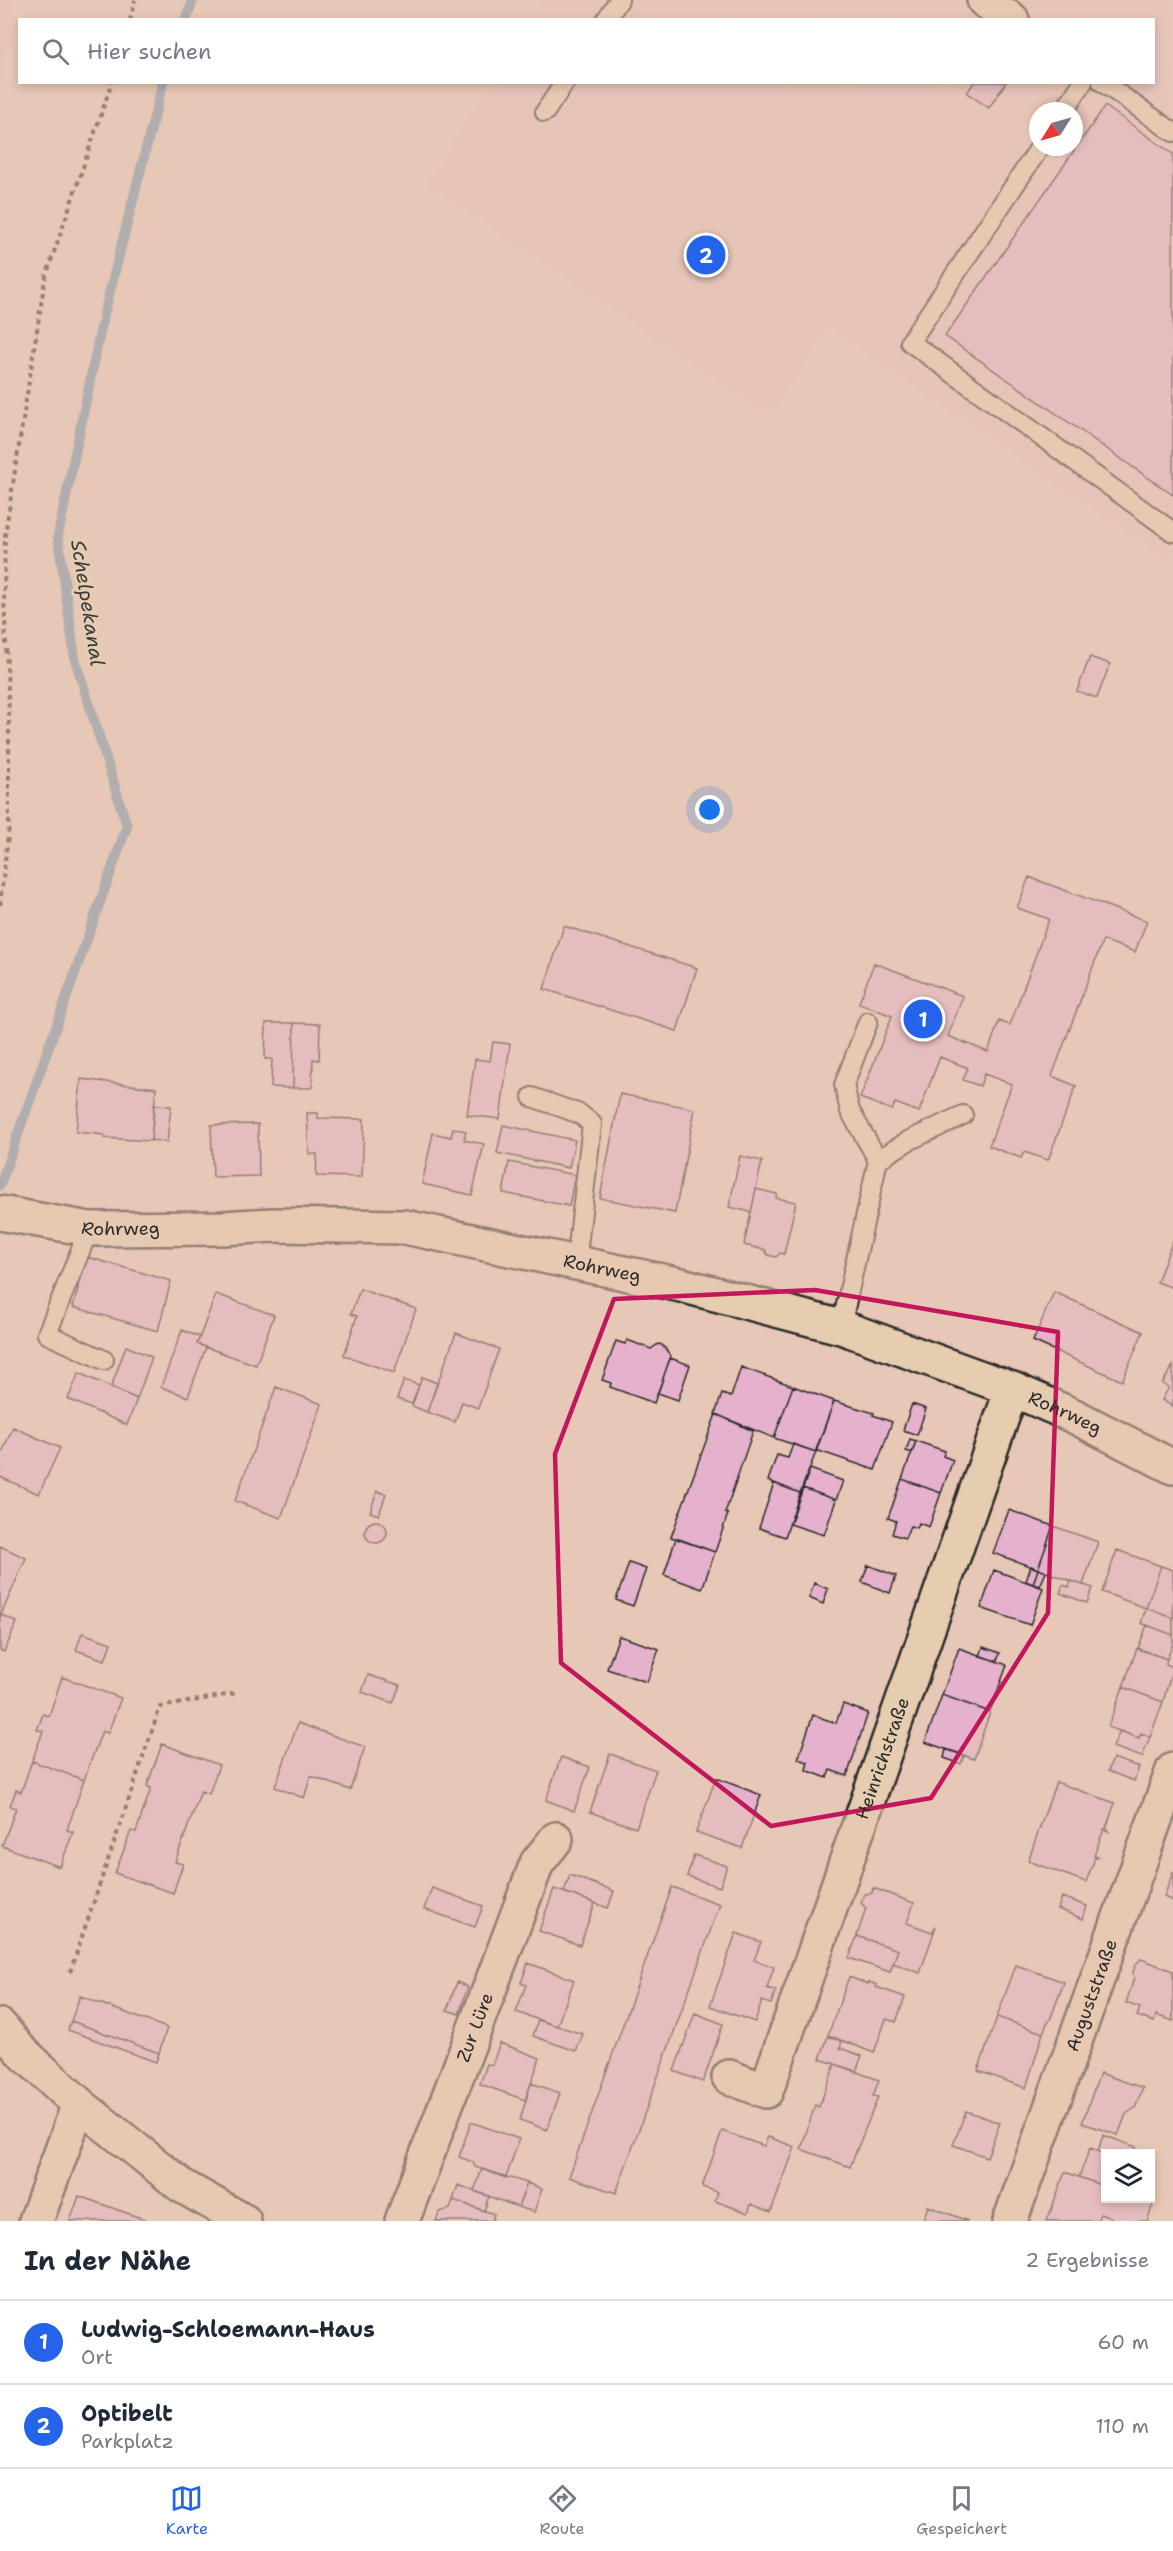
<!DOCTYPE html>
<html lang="de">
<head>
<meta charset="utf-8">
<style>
	:root { --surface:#fff; --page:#f2f2f3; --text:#1f2937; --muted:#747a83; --line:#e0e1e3; --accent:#2563eb }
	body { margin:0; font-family:"Shantell Sans",sans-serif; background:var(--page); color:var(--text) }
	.controls { position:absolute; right:18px; bottom:18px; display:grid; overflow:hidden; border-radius:0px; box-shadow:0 3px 9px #0003 }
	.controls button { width:54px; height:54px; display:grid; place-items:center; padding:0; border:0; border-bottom:2px solid var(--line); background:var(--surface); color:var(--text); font:30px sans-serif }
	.compass { position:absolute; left:1029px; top:102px; width:54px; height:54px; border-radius:50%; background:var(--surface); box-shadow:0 3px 9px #0003; rotate:233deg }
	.you { position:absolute; left:710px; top:810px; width:21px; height:21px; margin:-15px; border:4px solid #fff; border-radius:50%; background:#1a73e8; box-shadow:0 0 0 9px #1a73e833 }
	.badge { display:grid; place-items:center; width:39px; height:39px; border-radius:50%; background:var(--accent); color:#fff; font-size:20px; font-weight:700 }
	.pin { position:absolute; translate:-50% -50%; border:3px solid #fff; box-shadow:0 2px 6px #0006 }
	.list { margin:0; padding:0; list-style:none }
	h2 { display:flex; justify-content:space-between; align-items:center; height:78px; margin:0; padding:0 24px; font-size:26px }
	h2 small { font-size:20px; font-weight:400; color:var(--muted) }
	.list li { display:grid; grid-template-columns:39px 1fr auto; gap:18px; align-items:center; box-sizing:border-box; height:84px; padding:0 24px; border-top:2px solid var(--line) }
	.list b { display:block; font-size:22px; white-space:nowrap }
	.list p { margin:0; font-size:20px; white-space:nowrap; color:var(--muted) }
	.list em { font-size:20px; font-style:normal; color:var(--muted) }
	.icon { flex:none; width:33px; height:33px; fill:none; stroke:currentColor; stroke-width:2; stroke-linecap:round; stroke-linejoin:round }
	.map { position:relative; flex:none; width:1173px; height:2221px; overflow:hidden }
	.search { position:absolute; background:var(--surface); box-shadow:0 3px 9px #0003; left:18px; right:18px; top:18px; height:66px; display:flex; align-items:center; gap:15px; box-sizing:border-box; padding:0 21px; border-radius:0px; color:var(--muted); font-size:22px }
	.sheet { height:246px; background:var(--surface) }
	nav { display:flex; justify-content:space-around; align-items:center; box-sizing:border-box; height:84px; border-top:2px solid var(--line); background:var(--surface); font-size:16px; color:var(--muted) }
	nav a { display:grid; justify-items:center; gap:3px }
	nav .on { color:var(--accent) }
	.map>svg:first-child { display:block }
</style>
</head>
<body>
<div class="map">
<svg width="1173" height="2221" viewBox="0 0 1173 2221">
	<rect width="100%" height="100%" fill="#e7c7b5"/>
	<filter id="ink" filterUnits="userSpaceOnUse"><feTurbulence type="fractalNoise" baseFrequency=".0167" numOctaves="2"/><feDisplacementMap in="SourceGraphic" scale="12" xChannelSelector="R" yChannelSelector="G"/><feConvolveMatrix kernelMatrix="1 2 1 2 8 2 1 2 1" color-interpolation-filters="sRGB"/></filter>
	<g filter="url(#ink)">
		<path fill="#e6c0bc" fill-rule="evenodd" d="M0 0H15L0 84Z
			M543 0H1173V563L829 328 769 415 428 183 491 83 1154 82V20L531 19ZM1038 111H1074V147H1038Z"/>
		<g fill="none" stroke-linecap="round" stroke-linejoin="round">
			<path stroke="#7191aa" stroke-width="10" d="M186 20 193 0
				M0 1185 127 826 75 659 58 536 103 318 163 82"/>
		</g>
		<path fill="#e5b1cd" stroke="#2b2b2b" stroke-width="1.5" d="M974 82H1006L989 108 967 93Z
			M1105 106 1173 154V495L945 336Z
			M1090 657 1110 664 1097 698 1077 691Z
			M1029 877 1147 921 1135 952 1103 940 1052 1076 1076 1086 1048 1160 1024 1152 1021 1158 989 1146 1012 1084 984 1074 980 1086 963 1080 968 1068 940 1057 919 1112 895 1103 892 1110 860 1098 892 1016 859 1003 874 963 963 996 948 1036 988 1052 999 1021 1010 1025 1049 919 1017 908Z
			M564 926 697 968 677 1031 544 989Z
			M266 1023H294L293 1088 271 1087 272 1059H265Z
			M294 1023 320 1024 319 1060 313 1059 312 1088H293Z
			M493 1042 510 1044 500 1119 467 1115 475 1059 490 1061Z
			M81 1079 156 1088 151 1141 104 1138V1135L76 1132Z
			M620 1094 695 1109 675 1213 600 1198Z
			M154 1105 171 1106 167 1142 151 1140Z
			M307 1113H318V1118L364 1119 362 1177 316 1176 317 1154H309Z
			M258 1124 259 1176 213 1177 211 1125Z
			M503 1125 575 1140 569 1168 497 1153Z
			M453 1128 466 1131 464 1140 484 1144 472 1195 422 1184 433 1133 451 1137Z
			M740 1156 762 1161 751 1212 729 1207Z
			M509 1162 575 1175 569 1206 503 1193Z
			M756 1189 777 1194 776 1198 796 1202 784 1254 780 1253 776 1257 768 1255 765 1250 744 1245Z
			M1173 1240V1288L1157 1282Z
			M87 1257 171 1281 158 1331 73 1307Z
			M360 1289 416 1309 394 1373 344 1355 357 1316 351 1314Z
			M1054 1292 1143 1332 1122 1381 1033 1341Z
			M216 1294 274 1315 256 1365 197 1344Z
			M182 1330 200 1337 197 1344 206 1347 188 1397 161 1387Z
			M456 1333 499 1349 478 1408 462 1402 455 1422 427 1412Z
			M627 1340 651 1349 658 1344 662 1345 671 1356 654 1403 610 1387 611 1383 602 1380 616 1341 625 1344Z
			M126 1346 152 1357 137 1399 111 1387Z
			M670 1358 690 1365 678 1400 658 1393Z
			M1173 1366V1407L1162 1400 1169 1387 1162 1384Z
			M741 1367 793 1386 774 1438 715 1414 722 1394 731 1397Z
			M79 1373 137 1399 127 1425 68 1399Z
			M422 1377 437 1383 427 1412 412 1406Z
			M404 1380 419 1385 412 1404 397 1399Z
			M793 1386 834 1401 816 1452 774 1438Z
			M276 1387 322 1404 281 1518 235 1501Z
			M834 1401 874 1413 873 1415 892 1422 875 1470 816 1450Z
			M912 1404 926 1409 917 1435 903 1430Z
			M716 1414 753 1431 725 1513 728 1514 715 1552 671 1537Z
			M13 1427 60 1448 39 1494 0 1477V1458Z
			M910 1439 916 1441 912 1453 906 1451Z
			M916 1441 945 1451 943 1456 953 1460 941 1493 902 1479Z
			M793 1444 816 1452 800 1493 768 1481 777 1455 788 1458Z
			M810 1469 843 1481 836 1500 803 1488Z
			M902 1479 941 1493 929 1527 919 1523 917 1528 910 1526 905 1538 892 1534 896 1521 888 1518Z
			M774 1483 800 1493 785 1537 759 1528Z
			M803 1488 836 1500 824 1535 790 1524Z
			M377 1491 386 1494 379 1515 370 1512Z
			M1009 1510 1053 1526 1038 1569 993 1553Z
			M365 1532a11 11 0 1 1 22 0a11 11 0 1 1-22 0Z
			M1053 1526 1098 1542 1083 1585 1038 1569Z
			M676 1538 715 1552 702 1589 664 1575Z
			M0 1546 26 1558 1 1615 0 1614Z
			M1117 1550 1161 1566 1146 1608 1102 1592Z
			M629 1563 646 1569 633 1606 616 1600Z
			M868 1565 896 1576 890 1593 862 1582Z
			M1031 1566 1038 1569 1033 1584 1026 1581Z
			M1161 1566 1173 1570V1618L1146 1608Z
			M1038 1569 1046 1572 1040 1586 1033 1584Z
			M994 1570 1043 1588 1030 1625 981 1608Z
			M1071 1581 1093 1588 1087 1603 1060 1593 1063 1585 1069 1587Z
			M814 1583 828 1589 823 1604 809 1598Z
			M1146 1608 1173 1618V1635L1141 1623Z
			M0 1614 17 1622 4 1652 0 1650Z
			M1147 1625 1173 1635V1643L1167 1659 1138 1649Z
			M82 1633 111 1643 105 1660 76 1650Z
			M619 1636 659 1649 647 1682 607 1669Z
			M983 1647 1000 1653 997 1661 980 1656Z
			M959 1648 1007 1665 990 1712 942 1695Z
			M1137 1648 1167 1659 1166 1664 1173 1667 1163 1702 1123 1687Z
			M368 1675 400 1685 393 1703 362 1692Z
			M62 1677 121 1698 108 1733 102 1731 84 1780 32 1761 43 1731 37 1730 43 1714 49 1716Z
			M1123 1687 1163 1702 1150 1737 1141 1733 1139 1738 1108 1727Z
			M942 1695 990 1712 974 1759 925 1742Z
			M843 1704 868 1713 847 1776 830 1770 827 1778 806 1770 808 1762 798 1759 813 1715 836 1723Z
			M298 1723 365 1747 350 1790 311 1776 304 1798 275 1787Z
			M1120 1731 1139 1738 1141 1733 1150 1737 1142 1757 1113 1747Z
			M162 1744 219 1765 209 1794 201 1791 175 1862 183 1864 173 1893 115 1873 131 1831 136 1832 151 1788 147 1786Z
			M946 1749 964 1755 961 1764 944 1758Z
			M610 1754 656 1770 636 1828 590 1812Z
			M561 1757 590 1767 574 1811 546 1800Z
			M1113 1758 1139 1767 1134 1781 1108 1771Z
			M32 1761 84 1780 67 1830 73 1832 60 1867 2 1846 16 1808 10 1806 16 1790 21 1792Z
			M716 1778 761 1795 742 1848 696 1832Z
			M1056 1782 1115 1803 1106 1828 1108 1831 1104 1829 1094 1856 1098 1857 1095 1858 1086 1882 1028 1861Z
			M694 1855 727 1866 720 1887 687 1876Z
			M1173 1872V1901L1164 1897Z
			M570 1875 614 1891 608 1908 564 1892Z
			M672 1887 720 1904 616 2193 569 2177Z
			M432 1888 483 1906 475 1927 424 1909Z
			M873 1888 914 1903 907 1923 932 1932 936 1926 920 1973 893 1963 898 1950 857 1936 866 1908 861 1903 864 1894 872 1893Z
			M554 1889 595 1903 580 1945 539 1931Z
			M1062 1897 1087 1906 1083 1919 1058 1909Z
			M736 1933 761 1942 754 1960 774 1967 767 1988 776 1991 771 2004 762 2001 755 2022 710 2006Z
			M857 1936 898 1950 890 1972 849 1958Z
			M1141 1959 1173 1971V2021L1156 2015 1154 2022 1137 2016 1140 2008 1126 2003 1134 1978 1133 1973 1135 1965Z
			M528 1963 574 1980 557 2026 516 2012 526 1985 521 1983Z
			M1016 1965 1064 1982 1050 2020 1047 2023 1043 2033 997 2017Z
			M849 1977 868 1984 869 1982 877 1985 876 1987 905 1997 896 2022 886 2019 874 2053 828 2035Z
			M457 1982 468 1987 459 2014 447 2010Z
			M80 1996 167 2028 159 2053 71 2021Z
			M695 2013 723 2024 703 2082 674 2071Z
			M997 2017 1043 2033 1026 2088 978 2071Z
			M538 2020 583 2034 576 2051 533 2036Z
			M71 2021 159 2053 156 2062 68 2030Z
			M828 2036 842 2041 840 2048 862 2056 856 2071 820 2059Z
			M500 2043 540 2058 525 2100 480 2084 487 2064 492 2065Z
			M835 2064 879 2080 873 2096 878 2097 850 2167 801 2149 815 2105 819 2107Z
			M1100 2073 1143 2088 1135 2108 1126 2114 1118 2135 1082 2123Z
			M531 2083 560 2093 547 2130 520 2120Z
			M966 2111 1000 2123 987 2157 953 2145Z
			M471 2122 519 2139 506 2178 475 2167 473 2162 459 2157Z
			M722 2131 764 2146 768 2137 795 2147 771 2212 751 2204 748 2213 715 2201 718 2192 702 2187Z
			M1103 2135 1136 2147 1134 2154H1106L1098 2151Z
			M1090 2148 1106 2154V2187L1079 2177Z
			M482 2169 527 2183 518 2207 474 2191Z
			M1065 2172 1106 2187V2198H1138L1153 2204 1147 2221H1118L1100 2214 1097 2221H1047Z
			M527 2183 542 2189 534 2212 518 2207Z
			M458 2185 489 2196 484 2211 453 2200Z
			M79 2196 149 2221H70Z
			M453 2200 494 2214 492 2221H436L439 2212 450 2209Z
			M928 2206 968 2221H923Z"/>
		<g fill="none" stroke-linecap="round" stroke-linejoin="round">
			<defs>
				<path id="lane" d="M606 20 619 0
					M1102 82 1173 132
					M1064 111 1083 82
					M545 112 565 82
					M1040 147 910 342 1173 532
					M868 1022 844 1085 850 1111 878 1160
					M532 1097 580 1114 592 1124 576 1264
					M89 1229 47 1334 104 1360
					M841 1327 878 1160 908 1141 963 1115"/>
				<g id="street">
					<path d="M984 0 1012 20"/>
					<path id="s1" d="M0 1213 89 1229 223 1228 273 1225 405 1227 681 1285 841 1327 1012 1389 1074 1416 1173 1467"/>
					<path d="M0 2026 20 2050 79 2104 182 2186 244 2221"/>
					<path id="s2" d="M729 2077 766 2091 1012 1389"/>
					<path d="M36 2221 79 2104"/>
					<path id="s3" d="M402 2221 537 1863 556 1839"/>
					<path id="s4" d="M1010 2221 1173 1770"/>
				</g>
			</defs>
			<use href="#lane" stroke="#2b2b2b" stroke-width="22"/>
			<use href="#street" stroke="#2b2b2b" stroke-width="38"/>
			<path stroke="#2b2b2b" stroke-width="4" stroke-dasharray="4.5 4.5" stroke-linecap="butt" d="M130 20 135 0
				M0 905 9 827V715L4 597 5 535 45 279 112 82
				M70 1972 160 1707 237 1693"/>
			<use href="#lane" stroke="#e7cdaf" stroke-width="18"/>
			<use href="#street" stroke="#e7cdaf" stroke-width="33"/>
		</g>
	</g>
	<path d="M0 0H1173V2221H0ZM815 1290 1058 1332 1048 1613 931 1798 771 1826 561 1663 555 1454 614 1299Z" fill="#e7c7b5" fill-opacity=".55" fill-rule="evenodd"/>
	<path fill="none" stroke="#c2185b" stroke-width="4.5" stroke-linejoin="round" d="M815 1290 1058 1332 1048 1613 931 1798 771 1826 561 1663 555 1454 614 1299Z"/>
	<g text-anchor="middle" stroke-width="6" stroke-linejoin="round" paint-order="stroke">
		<g font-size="18" fill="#2b2b2b" stroke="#e7cdaf">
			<text dy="6" stroke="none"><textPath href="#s1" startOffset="122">Rohrweg</textPath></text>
			<text dy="6" stroke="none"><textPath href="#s1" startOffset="608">Rohrweg</textPath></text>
			<text dy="6" stroke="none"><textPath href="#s1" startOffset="1094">Rohrweg</textPath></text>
			<text dy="6" stroke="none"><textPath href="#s2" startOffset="392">Heinrichstraße</textPath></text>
			<text dy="6" stroke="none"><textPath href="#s4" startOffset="240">Auguststraße</textPath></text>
			<text dy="6" stroke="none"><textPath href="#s3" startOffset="207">Zur Lüre</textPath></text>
		</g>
		<g font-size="20" font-style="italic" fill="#373c40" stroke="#e7cdaf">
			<text transform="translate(88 603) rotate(81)" y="7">Schelpekanal</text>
		</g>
	</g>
</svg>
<div class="controls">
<button><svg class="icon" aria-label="layers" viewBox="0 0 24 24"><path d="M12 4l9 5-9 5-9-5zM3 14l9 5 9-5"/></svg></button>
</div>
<svg class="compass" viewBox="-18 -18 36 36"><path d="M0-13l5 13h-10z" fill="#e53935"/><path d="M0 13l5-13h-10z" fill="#747a83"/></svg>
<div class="you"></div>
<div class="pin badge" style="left:923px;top:1019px">1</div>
<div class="pin badge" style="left:706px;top:255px">2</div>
<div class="search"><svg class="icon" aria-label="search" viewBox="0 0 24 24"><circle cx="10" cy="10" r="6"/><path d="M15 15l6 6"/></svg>Hier suchen</div>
</div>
<section class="sheet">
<h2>In der Nähe<small>2 Ergebnisse</small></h2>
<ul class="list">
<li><span class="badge">1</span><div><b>Ludwig-Schloemann-Haus</b><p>Ort</p></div><em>60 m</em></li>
<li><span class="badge">2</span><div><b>Optibelt</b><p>Parkplatz</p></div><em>110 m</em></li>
</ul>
</section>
<nav>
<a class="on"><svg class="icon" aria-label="map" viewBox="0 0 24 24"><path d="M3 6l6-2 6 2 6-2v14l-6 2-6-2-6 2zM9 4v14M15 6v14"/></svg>Karte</a>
<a><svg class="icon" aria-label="directions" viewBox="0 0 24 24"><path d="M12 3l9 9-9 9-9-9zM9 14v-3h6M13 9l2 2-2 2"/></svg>Route</a>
<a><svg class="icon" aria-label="saved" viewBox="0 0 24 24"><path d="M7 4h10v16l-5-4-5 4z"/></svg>Gespeichert</a>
</nav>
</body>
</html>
